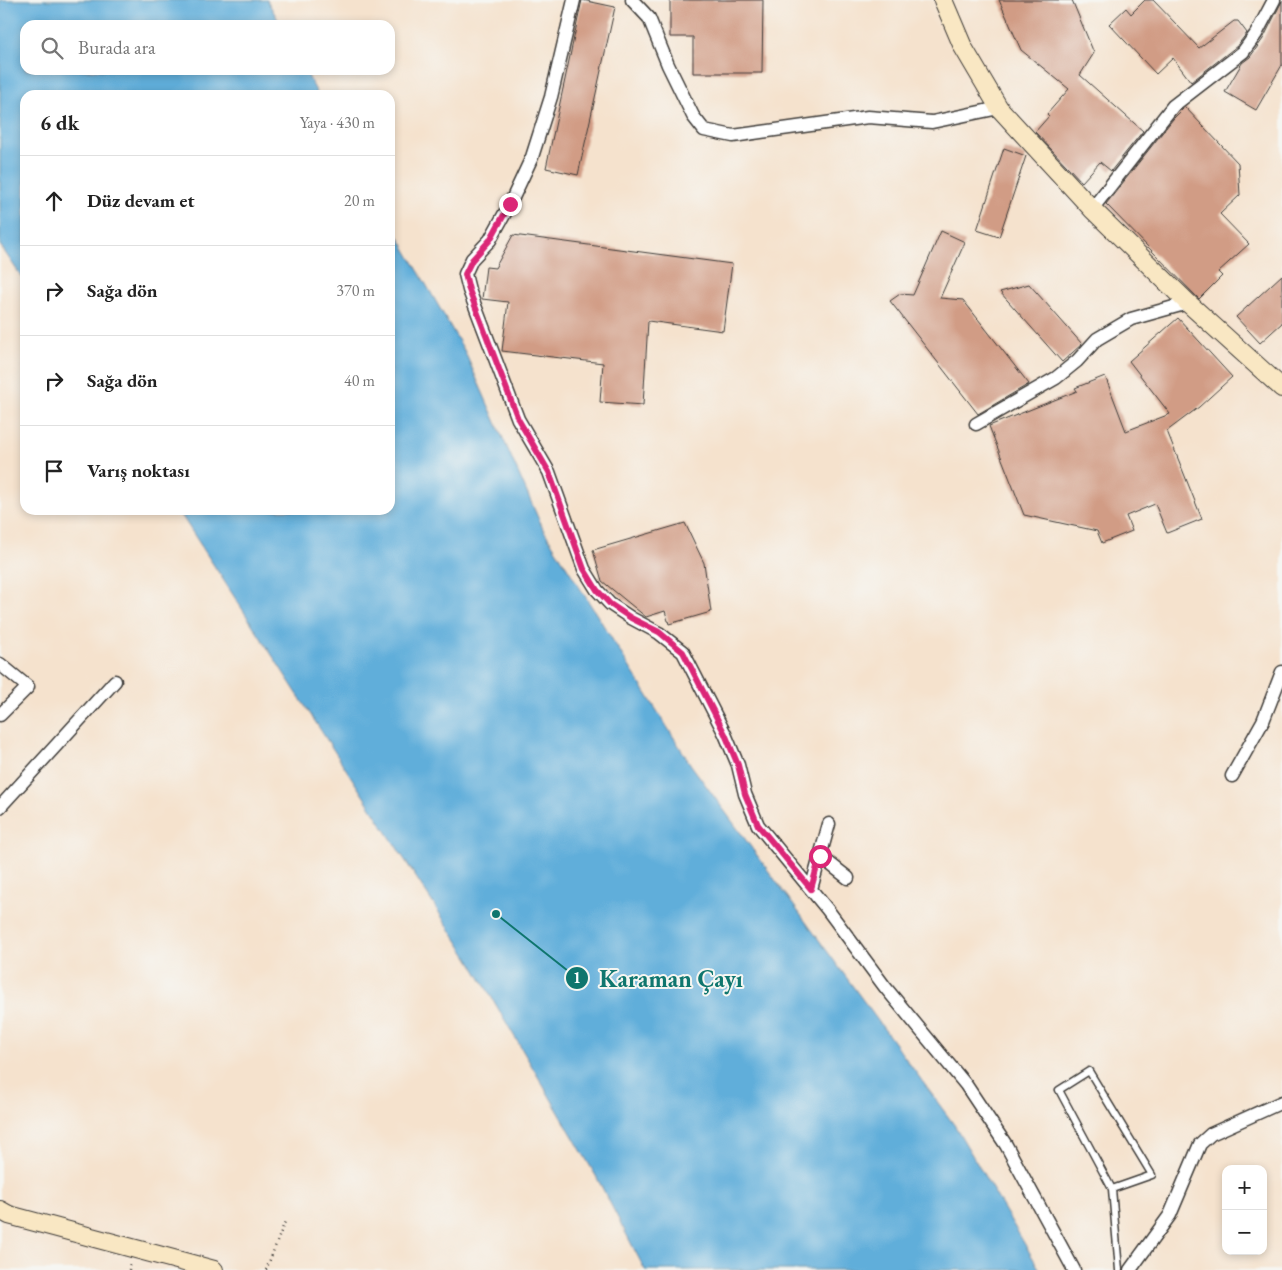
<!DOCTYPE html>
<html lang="tr">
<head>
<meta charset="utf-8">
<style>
	:root { --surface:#fff; --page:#f2f2f2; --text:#222; --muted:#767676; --line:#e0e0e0 }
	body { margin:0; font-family:"EB Garamond",serif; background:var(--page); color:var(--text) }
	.controls { position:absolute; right:15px; bottom:15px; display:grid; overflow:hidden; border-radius:10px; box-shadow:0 2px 8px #0003 }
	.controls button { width:45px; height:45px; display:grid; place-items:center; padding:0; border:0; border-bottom:1px solid var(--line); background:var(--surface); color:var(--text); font:25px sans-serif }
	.stop { position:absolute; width:15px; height:15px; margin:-11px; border:4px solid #db2777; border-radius:50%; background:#fff }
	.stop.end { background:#db2777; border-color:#fff; box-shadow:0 1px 5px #0008 }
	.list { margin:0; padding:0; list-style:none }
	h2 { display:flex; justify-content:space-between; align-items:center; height:65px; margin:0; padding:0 20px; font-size:21px }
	h2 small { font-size:16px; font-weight:400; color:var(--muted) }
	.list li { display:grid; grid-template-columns:32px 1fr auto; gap:15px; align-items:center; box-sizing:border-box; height:90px; padding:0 20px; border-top:1px solid var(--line) }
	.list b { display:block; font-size:19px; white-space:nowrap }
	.list em { font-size:16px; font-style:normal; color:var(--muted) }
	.icon { flex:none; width:28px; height:28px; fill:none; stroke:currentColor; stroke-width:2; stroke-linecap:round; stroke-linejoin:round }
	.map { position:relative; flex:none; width:1282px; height:1270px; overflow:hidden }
	.search { position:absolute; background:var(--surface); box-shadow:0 2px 8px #0003; left:20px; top:20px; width:375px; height:55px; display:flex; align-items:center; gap:12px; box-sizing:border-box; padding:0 18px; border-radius:15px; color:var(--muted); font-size:19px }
	.panel { position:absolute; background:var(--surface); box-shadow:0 2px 8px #0003; left:20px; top:90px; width:375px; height:425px; border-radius:15px }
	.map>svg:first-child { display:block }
</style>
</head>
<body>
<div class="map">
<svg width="1282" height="1270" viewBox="0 0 1282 1270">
	<rect width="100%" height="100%" fill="#f6f6f2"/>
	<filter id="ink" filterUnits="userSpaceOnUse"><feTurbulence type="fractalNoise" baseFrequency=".02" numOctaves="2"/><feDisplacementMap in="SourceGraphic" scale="10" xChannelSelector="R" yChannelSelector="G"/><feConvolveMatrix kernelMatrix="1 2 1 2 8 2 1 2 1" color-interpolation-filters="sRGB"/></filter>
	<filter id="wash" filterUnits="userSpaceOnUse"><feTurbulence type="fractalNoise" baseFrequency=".0096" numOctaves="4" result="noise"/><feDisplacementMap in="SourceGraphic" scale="20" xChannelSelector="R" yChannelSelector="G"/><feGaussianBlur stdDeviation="1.12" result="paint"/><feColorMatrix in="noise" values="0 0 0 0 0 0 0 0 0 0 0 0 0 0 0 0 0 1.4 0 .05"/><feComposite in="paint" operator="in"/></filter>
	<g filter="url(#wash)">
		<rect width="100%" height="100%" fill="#f5e2cd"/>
		<path fill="#60aeda" stroke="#3e657b" d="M0 0H267L281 25H25V70H305L318 95H25V282L0 245Z
			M390 222 464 350 543 529 691 765 955 1126 1040 1270H645L596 1176 471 962 178 510H390Z"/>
		<g id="blocks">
			<path fill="#d19c85" d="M582 0 615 7 578 175 546 168Z
				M670 0H763L762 73H693V37H670Z
				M999 0H1072L1094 53 1080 75 1143 131 1111 171 1100 162 1082 182 1035 132 1049 116 1047 114 1069 89 1021 50Z
				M1145 0H1153L1199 48 1234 21H1238L1247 33 1237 46 1191 82 1173 58 1156 74 1109 24 1126 8 1131 14Z
				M1282 1V65L1256 110 1225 92 1242 63 1250 57 1263 39Z
				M1185 107 1238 163 1240 195 1220 214 1249 244 1218 272 1222 276 1199 299 1106 204 1173 119Z
				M1004 148 1026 156 999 237 977 230Z
				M941 231 965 242 940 298 963 300 1029 384 978 414 890 301 900 294 913 295Z
				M513 235 732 264 723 331 648 321 643 405 600 402 603 363 502 351 508 302 482 299 486 267 495 268Z
				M1282 275V323L1260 343 1236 317Z
				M1029 284 1082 344 1062 362 1000 292Z
				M1178 318 1232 377 1199 407 1167 431 1202 519 1167 533 1155 504 1126 516 1132 531 1102 543 1097 531 1024 515 989 426 1077 391 1075 388 1105 376 1126 431 1170 414 1129 361Z
				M685 523 704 563 711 612 669 624 665 611 646 617 602 581 593 550Z"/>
		</g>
	</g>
	<g filter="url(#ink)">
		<use href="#blocks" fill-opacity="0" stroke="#3d3a37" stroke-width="1"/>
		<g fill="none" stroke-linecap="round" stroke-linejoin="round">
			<defs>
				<path id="lane" d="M1112 1189 1152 1175 1089 1071 1059 1090 1112 1189 1119 1270"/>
				<path id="street" d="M574 0 551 97 532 157 510 204 490 240 472 259 465 274 469 290 518 419 549 472 584 569 597 590 610 604 631 618 659 633 683 652 725 734 738 765 745 794 758 825 827 909 885 987 966 1085 1006 1145 1074 1270
					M632 0 649 18 668 65 693 116 704 130 733 136 868 117 932 122 999 108
					M1092 209 1173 106 1243 52 1256 34 1274 0
					M976 424 1056 378 1077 361 1097 339 1131 319 1188 303
					M0 664 28 687 0 715
					M1232 776 1263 721 1282 672
					M0 807 115 681
					M820 856 848 878
					M811 889 829 824
					M1130 1270 1170 1215 1200 1144 1211 1134 1282 1102"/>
				<path id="secondary" d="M943 0 963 47 999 108 1092 209 1188 303 1282 388
					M0 1210 9 1215 214 1270"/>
			</defs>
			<use href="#lane" stroke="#3d3a37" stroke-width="9"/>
			<use href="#street" stroke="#3d3a37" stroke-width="15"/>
			<use href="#secondary" stroke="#3d3a37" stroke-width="20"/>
			<path stroke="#3d3a37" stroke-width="2.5" stroke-dasharray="1 4" stroke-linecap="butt" d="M129 1270 130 1262
				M266 1270 286 1219"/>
			<use href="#lane" stroke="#fff" stroke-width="6"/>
			<use href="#street" stroke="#fff" stroke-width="12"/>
			<use href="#secondary" stroke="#f9e7c3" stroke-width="18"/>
		</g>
	</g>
	<g fill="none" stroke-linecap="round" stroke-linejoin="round" filter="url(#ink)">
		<path stroke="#db2777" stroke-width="6" d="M510 204 490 240 472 260 465 274 469 290 518 419 549 472 584 569 597 590 610 604 631 618 659 632 683 652 725 734 738 765 745 794 758 825 811 889 820 856"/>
	</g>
	<path fill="none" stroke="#0f766e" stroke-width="2" d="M496 914L577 978"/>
	<g fill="#0f766e" stroke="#f6f6f2" stroke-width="2">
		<circle cx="496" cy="914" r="5"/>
		<circle cx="577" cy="978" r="12"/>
	</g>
	<g font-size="15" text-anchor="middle" font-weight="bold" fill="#fff">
		<text x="577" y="983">1</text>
	</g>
	<g font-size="24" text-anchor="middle" font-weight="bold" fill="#0f766e" stroke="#f6f6f2" stroke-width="4" stroke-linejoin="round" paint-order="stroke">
		<text x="671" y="987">Karaman Çayı</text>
	</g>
</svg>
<div class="controls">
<button>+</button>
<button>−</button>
</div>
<div class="stop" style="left:820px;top:856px"></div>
<div class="stop end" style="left:510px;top:204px"></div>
<div class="search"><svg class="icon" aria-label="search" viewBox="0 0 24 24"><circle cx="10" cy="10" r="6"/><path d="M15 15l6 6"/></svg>Burada ara</div>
<section class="panel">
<h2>6 dk<small>Yaya · 430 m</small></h2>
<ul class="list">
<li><svg class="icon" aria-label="ahead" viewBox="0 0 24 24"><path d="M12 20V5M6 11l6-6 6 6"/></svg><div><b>Düz devam et</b></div><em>20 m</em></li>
<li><svg class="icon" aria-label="right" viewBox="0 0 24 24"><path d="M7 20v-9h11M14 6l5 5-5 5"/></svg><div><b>Sağa dön</b></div><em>370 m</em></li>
<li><svg class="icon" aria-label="right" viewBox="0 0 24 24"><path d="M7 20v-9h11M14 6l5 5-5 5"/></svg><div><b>Sağa dön</b></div><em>40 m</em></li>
<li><svg class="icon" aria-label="arrive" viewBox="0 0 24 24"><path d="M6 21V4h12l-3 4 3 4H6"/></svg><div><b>Varış noktası</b></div></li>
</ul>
</section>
</div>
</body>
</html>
